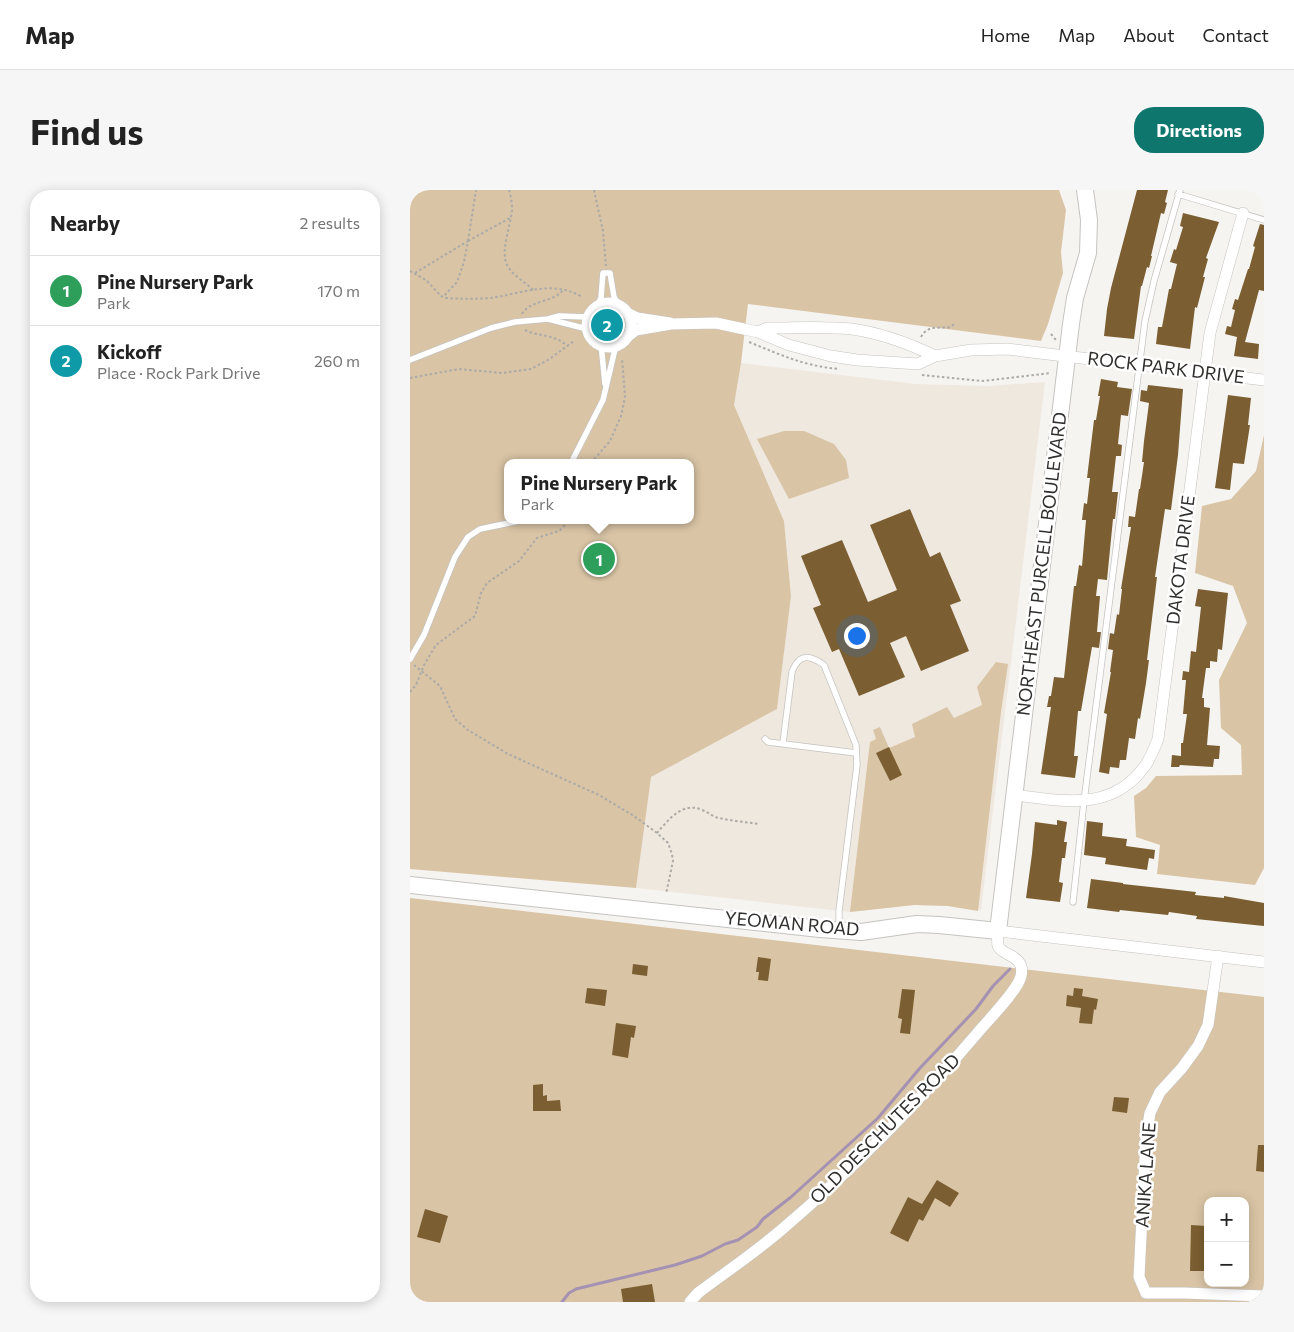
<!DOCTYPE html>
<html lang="en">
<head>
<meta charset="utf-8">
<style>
	:root { --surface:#fff; --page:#f6f6f6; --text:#222; --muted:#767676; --line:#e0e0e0; --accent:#0f766e }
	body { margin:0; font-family:Commissioner,sans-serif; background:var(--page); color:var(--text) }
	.controls { position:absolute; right:15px; bottom:15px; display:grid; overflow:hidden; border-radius:10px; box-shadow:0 2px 12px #0003 }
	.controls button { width:45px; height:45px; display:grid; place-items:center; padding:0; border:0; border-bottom:1px solid var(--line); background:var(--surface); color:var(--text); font:25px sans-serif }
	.you { position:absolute; left:446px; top:445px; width:18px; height:18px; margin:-12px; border:4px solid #fff; border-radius:50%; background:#1a73e8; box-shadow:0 0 0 8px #1a73e833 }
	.badge { display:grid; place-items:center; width:32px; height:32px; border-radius:50%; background:var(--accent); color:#fff; font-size:16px; font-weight:700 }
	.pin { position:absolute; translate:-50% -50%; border:2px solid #fff; box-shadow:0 1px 5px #0006 }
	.popup { position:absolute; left:94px; top:269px; width:190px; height:65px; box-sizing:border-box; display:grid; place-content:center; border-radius:10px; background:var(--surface); filter:drop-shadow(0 1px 4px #0005); font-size:16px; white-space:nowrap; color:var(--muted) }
	.popup b { font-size:19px; color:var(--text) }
	.popup::after { content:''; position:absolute; left:50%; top:100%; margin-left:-10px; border:10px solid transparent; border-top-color:var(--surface) }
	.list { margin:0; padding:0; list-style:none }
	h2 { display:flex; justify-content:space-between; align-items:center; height:65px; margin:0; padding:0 20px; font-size:21px }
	h2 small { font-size:16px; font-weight:400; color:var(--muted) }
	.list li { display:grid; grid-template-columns:32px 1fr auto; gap:15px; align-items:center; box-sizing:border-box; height:70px; padding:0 20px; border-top:1px solid var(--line) }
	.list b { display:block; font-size:19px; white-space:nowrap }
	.list p { margin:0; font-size:16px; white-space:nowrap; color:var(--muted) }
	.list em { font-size:16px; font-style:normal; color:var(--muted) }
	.map { position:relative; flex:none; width:854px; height:1112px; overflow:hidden; border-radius:20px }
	header { display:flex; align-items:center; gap:30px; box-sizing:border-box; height:70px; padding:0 25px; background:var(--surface); border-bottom:1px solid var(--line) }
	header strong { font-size:24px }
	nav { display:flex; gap:28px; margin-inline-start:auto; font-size:18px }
	.intro { display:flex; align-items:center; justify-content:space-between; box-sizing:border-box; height:120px; padding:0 30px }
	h1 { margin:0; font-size:35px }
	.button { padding:12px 22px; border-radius:20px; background:var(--accent); color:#fff; font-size:18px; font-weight:700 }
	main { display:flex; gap:30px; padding:0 30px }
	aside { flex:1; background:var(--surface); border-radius:20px; box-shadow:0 2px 12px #0003 }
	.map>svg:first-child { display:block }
</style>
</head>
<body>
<header>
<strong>Map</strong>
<nav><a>Home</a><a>Map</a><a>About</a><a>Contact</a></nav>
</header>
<div class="intro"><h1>Find us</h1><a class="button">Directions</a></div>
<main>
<aside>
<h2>Nearby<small>2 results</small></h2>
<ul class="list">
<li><span class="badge" style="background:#2e9e5b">1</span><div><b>Pine Nursery Park</b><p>Park</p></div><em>170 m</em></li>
<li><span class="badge" style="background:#0f9aa8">2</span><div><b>Kickoff</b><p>Place · Rock Park Drive</p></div><em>260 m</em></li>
</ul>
</aside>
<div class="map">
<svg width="854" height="1112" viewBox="0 0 854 1112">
	<rect width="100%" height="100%" fill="#f6f4f1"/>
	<path fill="#efe8df" d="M331 173 506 194 577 196 635 192 571 720 538 716 504 715 440 722 226 698 240 587 367 519 381 406 374 331 324 215Z"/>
	<path fill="#d9c4a5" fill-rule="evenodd" d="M0 0H649L656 20 651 62 653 83 638 134 631 151 338 114 331 173 324 215 374 331 381 406 367 519 241 587 226 698 0 679ZM98 273H280V330H98Z
		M374 241H394L424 254 436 270 439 288 379 309 347 249Z
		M854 245V678L845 695 747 684 750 655 726 647 724 606 736 598 746 586 832 585 831 555 811 538 809 490 837 433 823 396 785 383 792 316 821 309 846 281Z
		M586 472 598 474 591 522 568 721 538 716 504 715 440 722 460 552 466 549 463 540 470 537 479 558 505 547 502 534 537 517 544 528 572 515 567 497Z
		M0 708 854 807V1112H0ZM798 1011H835V1093H798Z"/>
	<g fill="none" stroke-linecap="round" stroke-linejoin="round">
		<path stroke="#a591b2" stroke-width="3" d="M152 1112 159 1103 166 1099 265 1075 292 1066 315 1054 328 1050 347 1037 353 1029 381 1007 468 928 510 878 566 819 583 796 600 779"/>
	</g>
	<path fill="#7b5f32" d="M727 0H758L755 12 757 13 754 24 751 23 741 66H742L739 78 737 77 732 96H731L724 149 694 146 697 119 701 98Z
		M773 23 809 32 796 68 798 69 793 87H795L787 118 785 117 780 159 746 154 748 137H752L759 99H761L767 74 760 72 764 59 766 60 773 37 770 36Z
		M850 34 854 35V101L849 100 835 152 849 154 848 169 824 166 827 147 815 144 817 136 821 137 825 120 822 119 825 109 828 110 838 79H839L845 57 843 56Z
		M691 189 708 192 707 197 722 199 718 226 711 225 708 254 712 255 711 266H706L702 302H708L705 329H703L697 390 688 389 686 406H690L687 442H691L689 458 682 457 671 521H668L664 566H668L665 588 631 584 641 517H637L639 506H641L644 487 654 488 664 396H666L669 375 672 376 676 330H672L674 313 677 314 680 288H677L684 230H686L690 206H688Z
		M738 195 773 199 768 265 761 320 755 319 745 387H747L737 470H739L736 493 730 529 728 528 725 549 719 548 716 570H710L709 578 700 577 699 584 689 582 697 524 694 523 701 482H700L703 460 698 459 700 443 704 444 707 424 709 425 712 399H711L721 337H718L719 326 725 327 729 299H730L734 272H732L734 251 739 213 730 211 731 200 737 201Z
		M818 205 841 208 838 235H840L834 274 823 273 820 300 805 298Z
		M500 319 520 367 530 362 551 411 540 415 559 461 511 481 496 446 480 453 495 487 449 506 429 459 422 462 403 418 411 415 391 366 432 350 458 412 487 400 460 335Z
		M788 399 818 403 812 460 808 459 807 472 800 471V478H796L792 508H794V517L800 518 797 555 810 556 809 569H804L803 577 770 575 769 577H761L762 565 771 566V553H773L777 524H773L776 490H772L773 481 779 482 781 461 786 462 791 417 785 416Z
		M479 557 492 585 480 591 466 563Z
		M647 630 657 632 654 652H657L655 668H652L649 692 653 693 650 712 616 708 622 664 625 632 647 635Z
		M677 631 693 633 692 646 717 649 716 656 745 660 744 669 739 668 737 680 695 674 696 668 674 665Z
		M681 689 713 693V694L786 702 785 705 814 708V706L854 713V736L786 729 787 726 759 722 758 725 710 720 709 722 677 718Z
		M348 767 361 769 358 791 348 790 349 782H346Z
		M223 774 238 776 237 786 222 784Z
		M177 798 197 800 195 816 175 813Z
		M664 798 673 799 672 806 688 809 686 820 684 819 682 834 669 833 671 818 656 816 657 805 663 806Z
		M492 799 505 800 500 844 490 843 492 829 488 828Z
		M206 833 226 836 224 848 221 847 218 868 202 865Z
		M133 894V906L137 905V911L150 910 151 921H123V895Z
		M704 907 719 908 717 923 702 921Z
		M848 955H854V982L846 981Z
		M527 990 549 1003 540 1017 525 1008 513 1031 509 1029 498 1052 480 1043 498 1007 512 1014Z
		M15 1019 38 1026 30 1053 7 1047Z
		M781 1035 797 1036 795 1081H780Z
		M242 1094 245 1112H213L211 1099Z"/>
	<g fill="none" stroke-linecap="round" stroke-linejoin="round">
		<defs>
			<path id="lane" d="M768 4 854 30
				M186 117 191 108 193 83H200L204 107 209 115
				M138 129 177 139
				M191 154 195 194
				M0 170 81 138 105 132 138 129 149 126 178 127
				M161 273 193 210 206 155
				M0 469 14 445 45 367 58 347 70 339 114 330
				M355 549 358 552 446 563
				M373 553 382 482C389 463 400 465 414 475L446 555 447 575 429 721V738
				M663 712 674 611 735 131 744 91 770 0"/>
			<path id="street" d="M177 135a22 22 0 1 1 44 0a22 22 0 1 1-44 0Z
				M217 123 227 128 260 133
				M348 142 357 138C385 138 414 136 442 139 470 143 500 154 525 166
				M217 147 226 140 261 134 306 133 348 142 379 155 421 166 447 170 508 174 525 166 561 160 597 159 854 190
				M604 605C653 611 704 623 737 573 741 566 745 557 748 549L800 143 833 23
				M808 766 798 835 788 856 772 878 750 902 740 923 736 947 729 1087 736 1103H774L854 1106
				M280 1112 288 1103C316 1082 344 1063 370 1041 442 980 509 912 570 840 580 828 608 800 611 786 616 765 592 766 588 756 587 752 588 746 588 741L854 772"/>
			<path id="secondary" d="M0 695 410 739 451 742 507 734 529 735 588 741 661 134 665 108 678 63 679 30 675 0"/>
		</defs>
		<use href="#lane" stroke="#c5c3c0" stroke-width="7"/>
		<use href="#street" stroke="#c5c3c0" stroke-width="12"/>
		<use href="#secondary" stroke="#c5c3c0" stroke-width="18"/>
		<path stroke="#abaaa7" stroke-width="2" stroke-dasharray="2.5 2.5" stroke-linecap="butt" d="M99 0C101 6 102 13 102 20 101 35 90 61 97 75 102 85 115 92 123 100
			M184 0 193 41 196 76
			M58 51 66 0
			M58 51 100 28
			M0 81 16 90 31 106 36 108C51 109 65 109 80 108 111 104 143 89 172 107
			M5 83 58 51 54 72 47 92 33 107
			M112 124C121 109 144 113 154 99
			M115 140C128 147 146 144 157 156
			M641 144 646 150
			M511 147C518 134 529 139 541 137L545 133
			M339 152C371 165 394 176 429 179
			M512 185 573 191 641 183
			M0 188 49 179 92 183 121 179 138 170 164 151
			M181 273 200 251 211 226 215 207 212 168
			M4 475 30 496 45 529 58 540 98 564 189 605 224 626 247 643 258 653 262 664 263 671 256 704
			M0 502 6 495 14 475 26 455 65 426 71 403 77 393 109 371 127 348 149 341 160 330
			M247 643C258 630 273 611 292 620 298 622 303 627 309 628 322 631 336 632 349 634"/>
		<use href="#lane" stroke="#fff" stroke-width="5.5"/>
		<use href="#street" stroke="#fff" stroke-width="11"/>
		<use href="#secondary" stroke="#fff" stroke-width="16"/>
	</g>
	<g text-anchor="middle" stroke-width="5" stroke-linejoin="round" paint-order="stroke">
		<g font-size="18" fill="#302f2e" stroke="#fff">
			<text transform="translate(756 178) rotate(7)" y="6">ROCK PARK DRIVE</text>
			<text transform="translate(771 370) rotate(-83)" y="6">DAKOTA DRIVE</text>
			<text transform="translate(632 374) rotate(-83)" y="6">NORTHEAST PURCELL BOULEVARD</text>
			<text transform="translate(382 734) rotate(5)" y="6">YEOMAN ROAD</text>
			<text transform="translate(475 939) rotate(-45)" y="6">OLD DESCHUTES ROAD</text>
			<text transform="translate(736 985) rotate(-86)" y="6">ANIKA LANE</text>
		</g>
	</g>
</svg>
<div class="controls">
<button>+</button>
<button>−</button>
</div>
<div class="you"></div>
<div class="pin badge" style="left:189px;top:369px;background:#2e9e5b">1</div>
<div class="popup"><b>Pine Nursery Park</b>Park</div>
<div class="pin badge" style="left:197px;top:135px;background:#0f9aa8">2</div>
</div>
</main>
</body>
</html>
